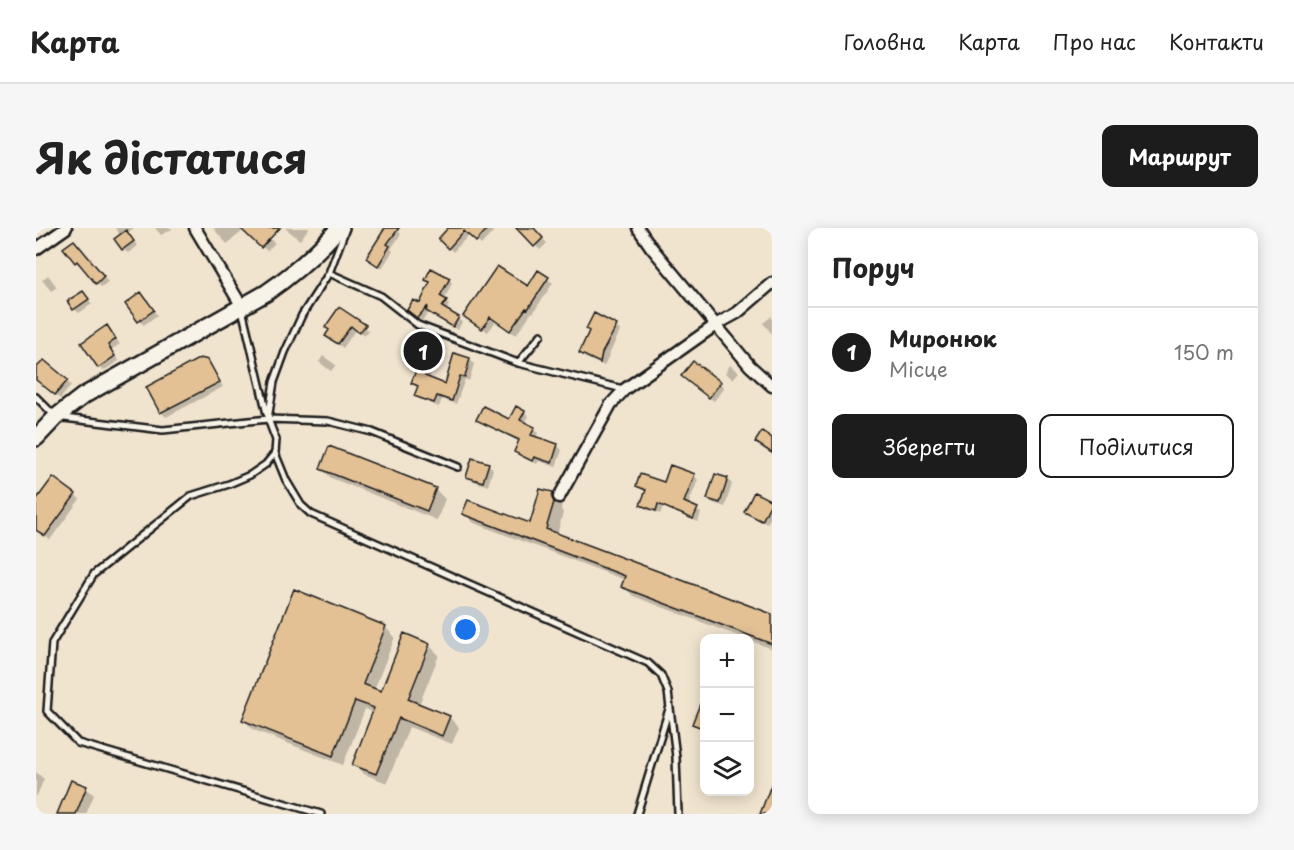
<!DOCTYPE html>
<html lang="uk">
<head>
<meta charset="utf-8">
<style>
	:root { --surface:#fff; --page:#f6f6f6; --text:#222; --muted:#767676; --line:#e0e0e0; --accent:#1c1c1c }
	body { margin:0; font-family:"Playpen Sans",sans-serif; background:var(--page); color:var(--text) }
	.controls { position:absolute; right:18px; bottom:18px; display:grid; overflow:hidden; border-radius:12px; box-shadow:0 3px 15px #0003 }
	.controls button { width:54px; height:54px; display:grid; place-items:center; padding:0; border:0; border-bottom:2px solid var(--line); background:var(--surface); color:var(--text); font:30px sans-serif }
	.you { position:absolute; left:430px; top:402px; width:21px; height:21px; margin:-15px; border:4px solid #fff; border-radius:50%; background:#1a73e8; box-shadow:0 0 0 9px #1a73e833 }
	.badge { display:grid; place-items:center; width:39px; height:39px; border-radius:50%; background:var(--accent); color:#fff; font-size:20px; font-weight:700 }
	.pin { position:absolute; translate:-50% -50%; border:3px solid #fff; box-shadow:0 2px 6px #0006 }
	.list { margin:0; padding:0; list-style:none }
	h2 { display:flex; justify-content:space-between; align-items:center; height:78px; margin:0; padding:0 24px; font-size:26px }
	h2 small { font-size:20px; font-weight:400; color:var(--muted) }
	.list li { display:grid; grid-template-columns:39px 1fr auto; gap:18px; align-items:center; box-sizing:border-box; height:90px; padding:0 24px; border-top:2px solid var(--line) }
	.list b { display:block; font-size:22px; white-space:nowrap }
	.list p { margin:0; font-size:20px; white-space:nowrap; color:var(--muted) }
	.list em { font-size:20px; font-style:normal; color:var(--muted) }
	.actions { display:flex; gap:12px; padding:18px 24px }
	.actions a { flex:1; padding:14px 0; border:2px solid var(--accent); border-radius:12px; text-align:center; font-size:21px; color:var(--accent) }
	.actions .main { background:var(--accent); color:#fff }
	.icon { flex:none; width:33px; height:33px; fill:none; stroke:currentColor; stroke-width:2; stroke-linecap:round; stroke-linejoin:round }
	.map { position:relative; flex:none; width:736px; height:586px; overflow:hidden; border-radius:12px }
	header { display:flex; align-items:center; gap:36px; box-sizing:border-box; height:84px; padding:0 30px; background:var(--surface); border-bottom:2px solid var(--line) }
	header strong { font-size:28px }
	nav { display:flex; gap:33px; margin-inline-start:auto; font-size:21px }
	.intro { display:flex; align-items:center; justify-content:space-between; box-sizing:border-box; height:144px; padding:0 36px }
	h1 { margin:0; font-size:42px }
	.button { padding:15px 27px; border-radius:12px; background:var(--accent); color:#fff; font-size:21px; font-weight:700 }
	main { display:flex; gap:36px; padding:0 36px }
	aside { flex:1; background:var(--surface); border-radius:12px; box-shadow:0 3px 15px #0003 }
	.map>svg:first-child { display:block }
</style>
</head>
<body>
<header>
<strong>Карта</strong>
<nav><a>Головна</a><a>Карта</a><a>Про нас</a><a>Контакти</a></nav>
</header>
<div class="intro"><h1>Як дістатися</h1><a class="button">Маршрут</a></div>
<main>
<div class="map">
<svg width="736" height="586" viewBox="0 0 736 586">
	<rect width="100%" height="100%" fill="#f1e4cf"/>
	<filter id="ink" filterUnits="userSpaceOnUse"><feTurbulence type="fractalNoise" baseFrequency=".0167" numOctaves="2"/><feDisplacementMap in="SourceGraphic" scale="12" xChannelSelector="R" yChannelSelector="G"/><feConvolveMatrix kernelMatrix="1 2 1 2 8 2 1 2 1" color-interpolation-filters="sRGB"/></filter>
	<g filter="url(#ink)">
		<path fill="#0003" d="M79 0H98L91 5 102 18 92 25 87 21 85 8Z
			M119 0H136V1L125 7Z
			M177 0H221L239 15 231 23 208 2 191 16Z
			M249 0H273L264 12Z
			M347 0H359L365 6 355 21 357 23 346 40 336 34 348 5 345 3Z
			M415 0H453L457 4 445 17 434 6 417 24 404 11Z
			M482 0H496L511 15 504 22Z
			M43 19 72 54 65 59 47 38 45 39 40 34 29 21Z
			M502 44 517 55 497 85 496 84 480 107 460 93 452 104 434 92 492 60Z
			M12 47 21 59 15 63 6 52Z
			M391 51H413L416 55 408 72 413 77 410 83 426 94 422 102 393 84 386 93 377 86 384 77 395 56Z
			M51 69 56 76 43 85 38 81Z
			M109 71 121 87 108 97 103 93Z
			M304 81 333 103 328 108 320 101 307 120 291 108Z
			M736 88V106L727 95Z
			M580 98 584 103 568 138 549 130 545 125Z
			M71 99 84 116 75 122 83 133 67 143 63 139Z
			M398 117 402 122 393 151 410 158 419 127 434 132 438 136 433 153 429 151 420 176 406 171 403 179 385 172 380 167 383 160 376 155 384 134 378 129Z
			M287 128 300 137 295 143 283 134Z
			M171 133 176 138 187 159 130 189 125 184Z
			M694 137 703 144 697 151 689 145Z
			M0 143 31 153 35 158 24 171 0 150Z
			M652 153 684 155 688 160 678 173Z
			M488 184 493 188 489 195 502 205 500 210 521 217 526 222 520 239 503 233 501 236 484 228 479 223 484 214 447 196 442 191 474 193Z
			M452 236 457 241 452 258 437 253 432 248Z
			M285 240 399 261 409 271 401 292 295 250Z
			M658 247 662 252 652 277 665 285 662 294 627 279 624 286 610 281 606 277 610 264 601 258 629 256Z
			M680 248 692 252 696 256 689 279 677 275 672 271Z
			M516 266 526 276 525 281 527 285 521 307 736 388V421L597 368 587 358 589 352 438 295 428 285 495 297Z
			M719 266 736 275V287L731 296 715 288 710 283Z
			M39 267 44 271 14 312 0 301V274Z
			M349 399 359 409 338 462 346 465 393 417 403 427 383 477 413 489 423 499 416 516 373 499 351 555 328 546 318 536 338 485 329 481 307 537 218 502 208 492Z
			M0 544 8 551 0 570Z
			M36 554 50 560 58 567 50 586H23Z"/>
		<path fill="#e3c195" stroke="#1c1c1c" stroke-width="1.5" d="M204 0H244L225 20Z
			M349 0H363L351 16 354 18 342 38 330 30Z
			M412 0H452L440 14 428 3 412 21 402 11Z
			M480 0H498L507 10 498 19Z
			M90 2 98 13 86 22 78 11Z
			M38 12 68 48 60 56 41 33 39 35 27 20Z
			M461 38 492 58 502 42 513 49 492 81 490 80 474 103 454 89 446 101 427 88Z
			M395 40 414 50 404 68 411 72 406 79 423 89 417 99 390 83 392 78 381 90 371 82 377 72 384 75 394 54 389 52Z
			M47 63 53 71 37 82 31 73Z
			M105 64 118 82 102 94 89 76Z
			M303 79 330 97 323 105 315 98 302 116 289 108 293 102 289 99Z
			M558 85 581 97 566 125 564 135 543 125 553 103 550 101Z
			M71 97 80 111 72 117 79 128 62 140 45 115Z
			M382 111 398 116 389 148 409 156 418 125 434 130 429 149 424 148 416 173 401 168 398 175 378 168 382 158 375 155 384 132 376 130Z
			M164 130 172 132 184 154 124 185 110 159Z
			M8 132 32 152 19 167 0 152V140Z
			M657 133 685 154 673 170 645 148Z
			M447 178 473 191 480 178 489 183 484 192 499 199 495 207 522 216 516 235 498 229 496 233 478 224 483 212 440 192Z
			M726 203 736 210V225L719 214Z
			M293 218 400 260 391 283 284 241Z
			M436 230 453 235 447 254 430 249Z
			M634 237 659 246 648 274 662 280 657 291 622 276 620 283 604 277 610 262 600 258 604 246 628 254Z
			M679 246 692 250 684 275 671 271Z
			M17 249 40 266 9 308 0 302V272Z
			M504 261 517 264 516 270 518 274 510 301 736 386V416L585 359 589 348 426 286 432 272 494 295Z
			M718 264 736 273 726 293 708 284Z
			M258 361 350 398 327 456 345 463 368 405 394 416 372 471 414 488 406 508 363 490 340 546 316 537 338 480 319 473 297 528 206 492Z
			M668 466H669V501L656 496Z
			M35 552 51 558 40 586H21Z
			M735 557 736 586H724Z"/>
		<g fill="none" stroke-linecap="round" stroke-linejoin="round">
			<defs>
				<path id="service" d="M293 45 345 68 382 97 482 135 505 107
					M206 81 231 186
					M482 135 587 161
					M0 169 20 189 127 202 232 191 240 212 239 225 250 252 265 277 275 286 612 435 625 447 632 464 640 529 642 586
					M232 191 238 154 249 124 266 87 293 45 310 0
					M232 191 292 193 336 204 422 239
					M239 225 230 236 214 247 193 256 155 268 58 346 16 415 11 483 42 515 285 586
					M601 586 633 481"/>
				<path id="minor" d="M159 0 205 77
					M602 0 615 19 714 138 736 158
					M0 21 30 0
					M523 269 575 176 589 161 681 96 701 85 736 55"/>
				<path id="secondary" d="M0 210 20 189 47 168 230 65C259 45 280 26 303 0"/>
			</defs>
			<use href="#service" stroke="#1c1c1c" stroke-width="10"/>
			<use href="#minor" stroke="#1c1c1c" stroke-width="15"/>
			<use href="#secondary" stroke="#1c1c1c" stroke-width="20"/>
			<use href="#service" stroke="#f7f3e8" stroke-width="5"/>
			<use href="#minor" stroke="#f7f3e8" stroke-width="10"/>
			<use href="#secondary" stroke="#f7f3e8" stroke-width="15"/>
		</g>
	</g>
</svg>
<div class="controls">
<button>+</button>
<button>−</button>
<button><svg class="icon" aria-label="layers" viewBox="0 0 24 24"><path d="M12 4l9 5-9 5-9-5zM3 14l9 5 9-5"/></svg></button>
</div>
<div class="you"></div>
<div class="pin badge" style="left:387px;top:123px">1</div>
</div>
<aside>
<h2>Поруч<small></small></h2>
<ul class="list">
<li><span class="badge">1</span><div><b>Миронюк</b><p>Місце</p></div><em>150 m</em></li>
</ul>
<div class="actions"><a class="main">Зберегти</a><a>Поділитися</a></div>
</aside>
</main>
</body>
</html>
